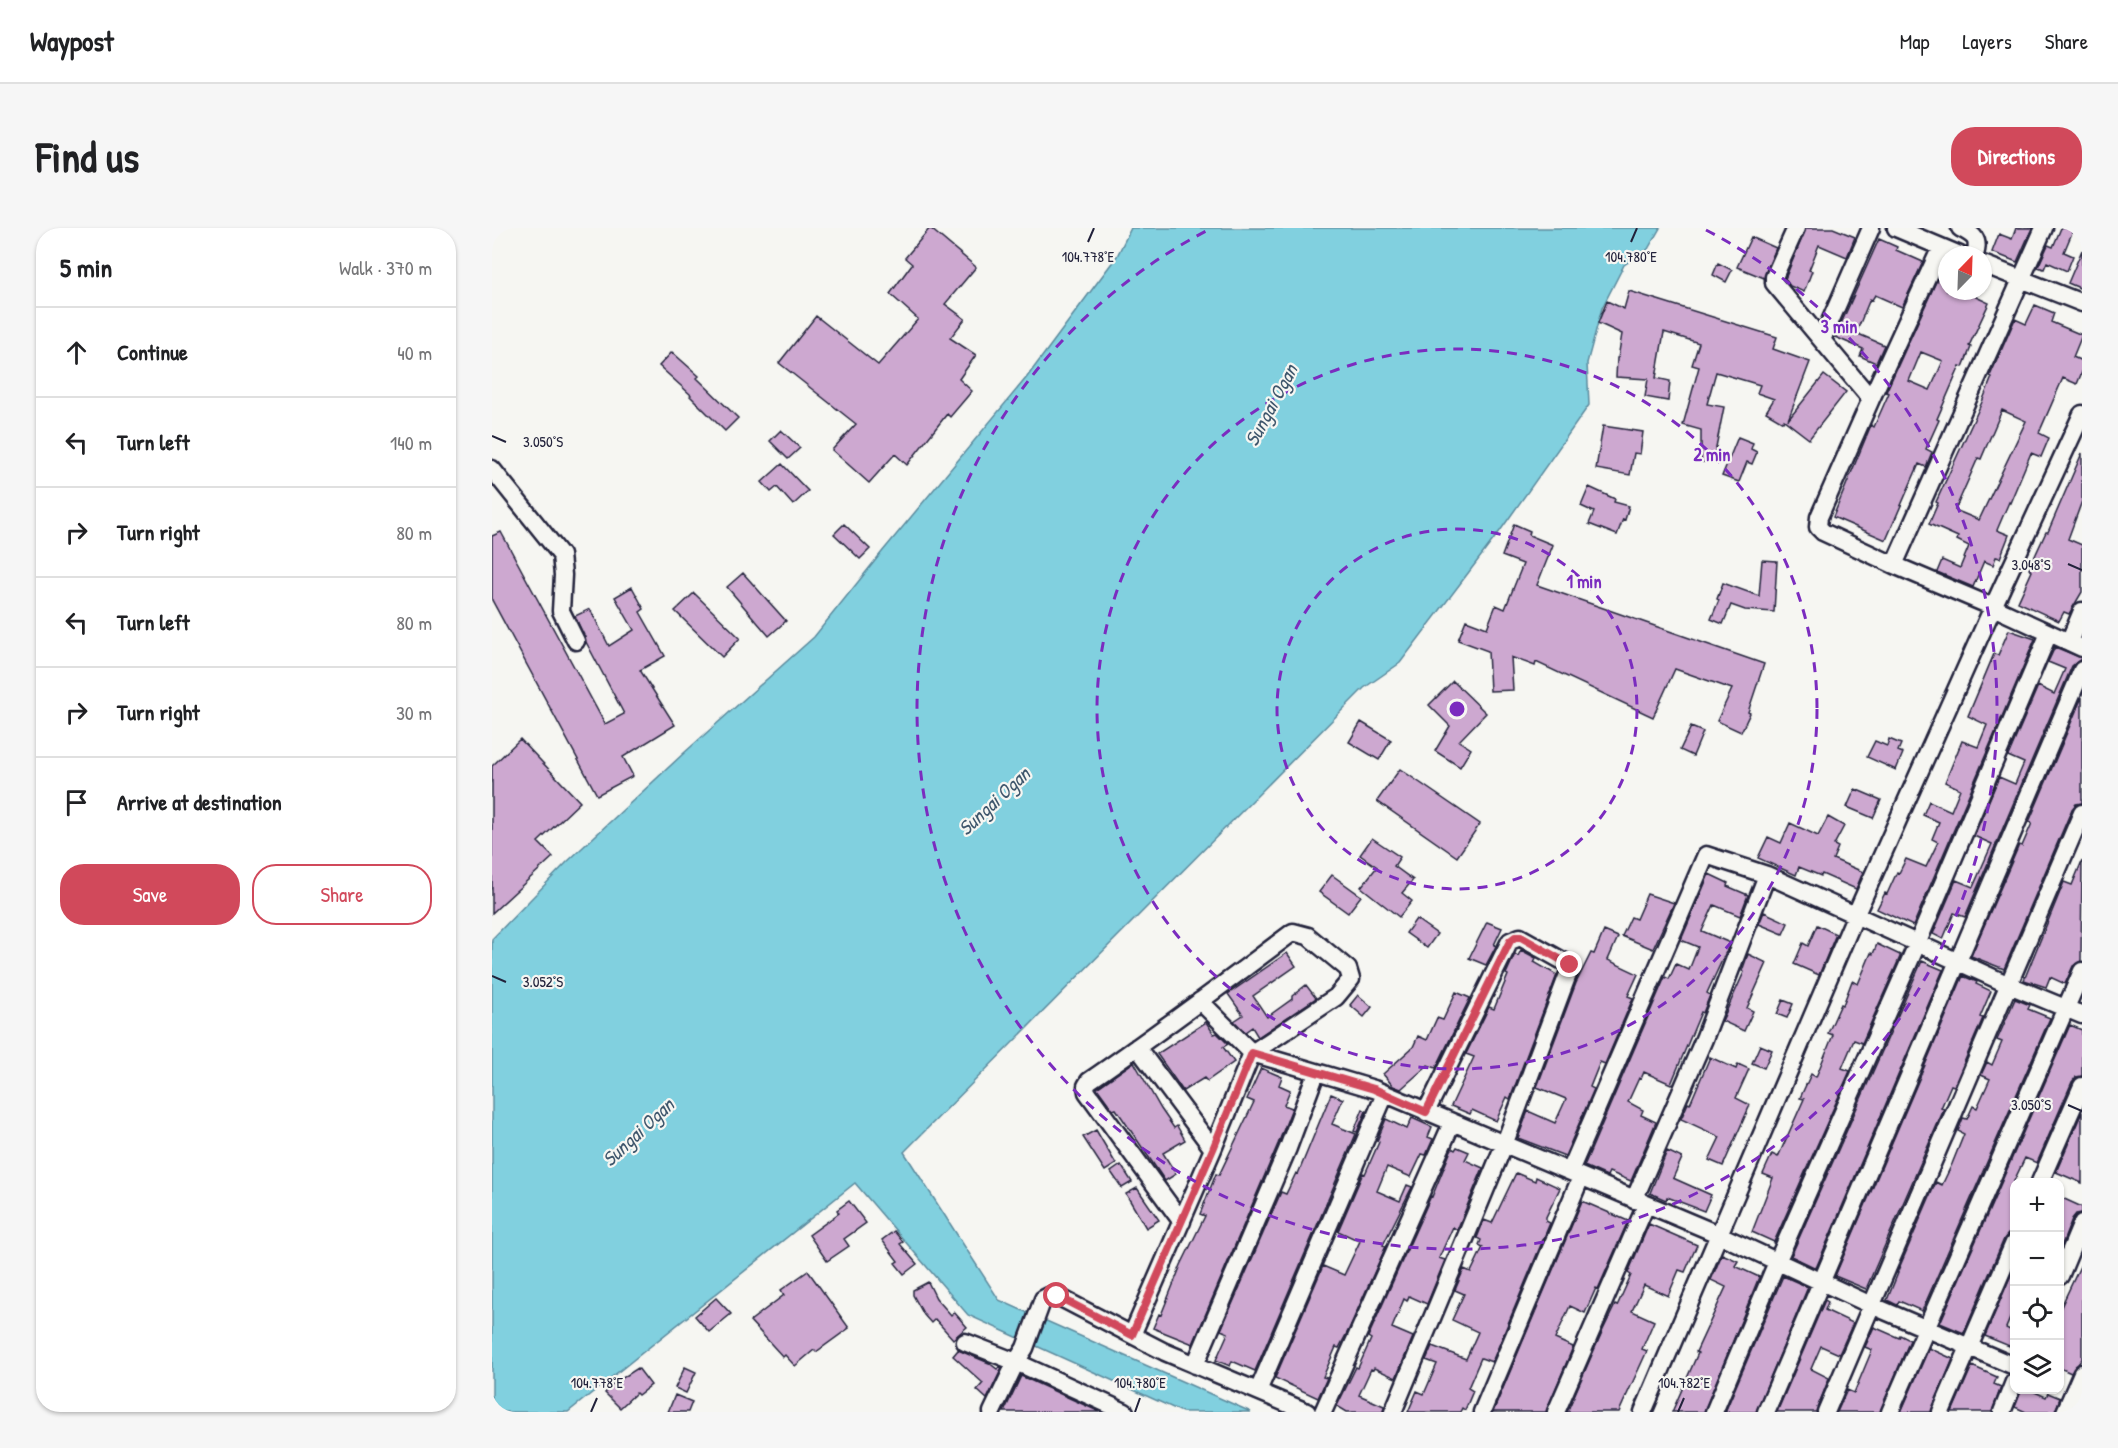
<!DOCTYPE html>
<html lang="en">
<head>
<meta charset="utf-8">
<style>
	:root { --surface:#fff; --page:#f6f6f6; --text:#202124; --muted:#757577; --line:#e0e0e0; --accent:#d1495b }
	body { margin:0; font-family:"Patrick Hand",sans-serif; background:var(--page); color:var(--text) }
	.controls { position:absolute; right:18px; bottom:18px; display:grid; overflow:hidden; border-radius:12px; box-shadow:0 2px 4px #0004 }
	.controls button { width:54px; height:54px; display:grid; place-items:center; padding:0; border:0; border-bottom:2px solid var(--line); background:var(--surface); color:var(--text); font:30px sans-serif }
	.compass { position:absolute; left:1446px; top:18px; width:54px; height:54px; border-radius:50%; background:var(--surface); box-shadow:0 2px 4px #0004; rotate:23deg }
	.stop { position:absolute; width:18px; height:18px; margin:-14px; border:4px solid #d1495b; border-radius:50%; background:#fff }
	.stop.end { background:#d1495b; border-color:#fff; box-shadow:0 2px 6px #0008 }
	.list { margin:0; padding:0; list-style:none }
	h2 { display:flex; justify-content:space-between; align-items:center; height:78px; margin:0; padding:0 24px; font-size:26px }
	h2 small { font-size:20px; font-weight:400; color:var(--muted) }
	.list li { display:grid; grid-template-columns:39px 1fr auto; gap:18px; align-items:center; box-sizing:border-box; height:90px; padding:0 24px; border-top:2px solid var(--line) }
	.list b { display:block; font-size:22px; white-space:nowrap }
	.list em { font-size:20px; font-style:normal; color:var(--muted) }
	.actions { display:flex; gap:12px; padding:18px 24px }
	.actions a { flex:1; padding:14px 0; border:2px solid var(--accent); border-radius:24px; text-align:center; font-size:21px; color:var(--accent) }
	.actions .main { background:var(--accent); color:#fff }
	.icon { flex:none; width:33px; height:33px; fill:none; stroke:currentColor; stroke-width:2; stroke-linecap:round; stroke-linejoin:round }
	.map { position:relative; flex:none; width:1590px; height:1184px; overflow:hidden; border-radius:24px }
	header { display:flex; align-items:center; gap:36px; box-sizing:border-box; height:84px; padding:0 30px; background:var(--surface); border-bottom:2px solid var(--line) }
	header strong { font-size:28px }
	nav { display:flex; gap:33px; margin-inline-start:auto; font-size:21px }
	.intro { display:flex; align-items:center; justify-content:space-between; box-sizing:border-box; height:144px; padding:0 36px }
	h1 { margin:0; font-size:42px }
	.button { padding:15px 27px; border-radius:24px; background:var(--accent); color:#fff; font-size:21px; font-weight:700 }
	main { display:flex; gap:36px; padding:0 36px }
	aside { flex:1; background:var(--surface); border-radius:24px; box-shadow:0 2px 4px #0004 }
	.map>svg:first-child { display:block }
</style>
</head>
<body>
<header>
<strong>Waypost</strong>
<nav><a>Map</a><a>Layers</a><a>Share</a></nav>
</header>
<div class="intro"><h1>Find us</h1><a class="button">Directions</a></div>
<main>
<aside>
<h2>5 min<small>Walk · 370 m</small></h2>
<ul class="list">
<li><svg class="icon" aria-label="ahead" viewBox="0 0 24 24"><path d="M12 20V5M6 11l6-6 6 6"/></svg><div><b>Continue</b></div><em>40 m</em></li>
<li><svg class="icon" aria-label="left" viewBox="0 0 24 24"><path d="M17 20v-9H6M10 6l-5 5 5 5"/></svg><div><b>Turn left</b></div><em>140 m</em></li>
<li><svg class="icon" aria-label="right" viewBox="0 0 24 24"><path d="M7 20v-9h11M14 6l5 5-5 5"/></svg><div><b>Turn right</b></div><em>80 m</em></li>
<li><svg class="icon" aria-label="left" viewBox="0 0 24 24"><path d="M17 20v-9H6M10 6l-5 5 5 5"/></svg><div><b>Turn left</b></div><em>80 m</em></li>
<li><svg class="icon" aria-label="right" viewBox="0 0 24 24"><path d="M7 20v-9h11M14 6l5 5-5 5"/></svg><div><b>Turn right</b></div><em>30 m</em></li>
<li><svg class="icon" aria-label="arrive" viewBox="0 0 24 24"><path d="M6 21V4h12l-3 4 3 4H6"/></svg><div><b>Arrive at destination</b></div></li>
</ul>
<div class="actions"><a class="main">Save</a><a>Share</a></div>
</aside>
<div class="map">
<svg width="1590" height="1184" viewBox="0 0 1590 1184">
	<rect width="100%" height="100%" fill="#f6f6f2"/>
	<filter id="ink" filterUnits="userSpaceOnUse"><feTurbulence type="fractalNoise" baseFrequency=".0167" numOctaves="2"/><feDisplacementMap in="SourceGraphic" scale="12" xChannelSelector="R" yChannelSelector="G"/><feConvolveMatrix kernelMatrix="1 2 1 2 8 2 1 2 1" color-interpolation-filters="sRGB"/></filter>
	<g filter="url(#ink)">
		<path fill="#81d0df" stroke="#5b8a9d" stroke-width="1.5" d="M639 0H1168L1156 21 1132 37 1110 80 1095 135 1097 177 1008 303 908 435 872 460 412 924 507 1072 759 1184H690L476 1087 363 955 76 1184H0V711L75 634 192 525 322 409 390 324 535 149 625 28Z"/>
		<path fill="#cda8d0" stroke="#22223b" stroke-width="1.5" fill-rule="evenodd" d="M438 0 484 39 453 76 473 91 458 110 484 127 467 151 480 163 458 189 455 186 415 237 403 226 377 255 340 222 364 196 287 135 324 88 386 137 426 91 398 66 420 36 413 30Z
			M1314 0H1341L1363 9 1355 29 1327 17 1317 42 1320 43 1312 64 1298 58 1293 51Z
			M1524 0H1540L1525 34 1500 24 1507 6 1520 11Z
			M1569 0H1582L1572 24 1581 28 1575 43 1555 34 1552 41 1546 39 1556 17 1561 19Z
			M1259 9 1284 20 1272 50 1245 39Z
			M1387 11 1405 19 1404 22 1431 34 1410 79 1383 67 1380 72 1378 71 1364 105 1392 117 1384 135 1368 128 1371 121 1343 109Z
			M1590 22V61L1576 55Z
			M1453 34 1455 35V63H1486L1484 69 1497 75 1477 118 1479 119 1471 139 1468 138 1445 191 1447 192 1434 221 1440 224 1434 239 1427 236 1394 312 1341 289 1379 197 1382 199 1397 165 1394 164ZM1429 124 1451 133 1438 162 1417 153Z
			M1226 35 1240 42 1234 54 1221 47Z
			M1137 63 1285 109 1281 121 1318 134 1296 192 1332 147 1354 164 1317 211 1292 192 1291 194 1274 184 1282 171 1265 165 1268 157 1224 144 1215 176 1232 179 1221 234H1209V202L1191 197 1207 139 1200 137 1207 115 1172 104 1164 150 1178 153 1176 173 1153 169 1156 151 1124 149 1125 130H1126L1130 106 1106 95 1115 73 1132 81Z
			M1543 77 1562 85 1559 94 1590 107 1581 129 1590 133V144L1585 156 1571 150 1547 205 1557 210 1549 229 1539 225 1518 275 1517 274 1505 302 1517 307 1508 330 1504 329 1501 337 1492 333 1481 359 1445 344 1450 332 1468 340 1477 318 1465 312 1466 309 1437 296 1446 275 1444 274 1490 174 1500 149 1498 148 1523 91 1534 96ZM1510 182 1534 193 1487 292 1463 282 1486 230 1489 231Z
			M180 124 207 148 205 150 246 190 233 203 198 168 199 167 167 138Z
			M1111 198 1151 204 1148 226 1142 225 1138 247 1104 241Z
			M289 202 308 220 296 231 278 213Z
			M1246 209 1261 215 1259 221 1265 224 1260 236 1255 234 1247 254 1230 248Z
			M1590 225V273L1576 311 1590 317V364L1577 386 1572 384 1567 393 1526 374 1540 343 1537 341 1554 304H1556Z
			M290 236 316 263 301 277 285 259 279 264 270 254Z
			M1097 259 1123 271 1122 274 1137 278 1133 292 1131 291 1125 307 1097 296 1102 284 1089 278Z
			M352 296 378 321 368 331 342 306Z
			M1022 296 1038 303 1037 307 1061 317 1045 357 1272 436 1256 484 1258 485 1249 504 1225 493 1240 461 1183 441 1161 489 1044 434 1043 438 1019 429 1021 462 998 463 996 423 966 412 974 392 995 400 1004 377 1013 381 1031 336 1010 328Z
			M9 304 113 496 132 486 94 414 83 388 98 381 117 418 142 402 123 369 140 359 152 381 148 384 173 428 148 442 183 497 131 529 141 548 105 567 0 372V308Z
			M1270 332 1285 333 1282 384 1253 382 1239 377 1231 396 1219 391 1227 372 1225 371 1231 355 1267 368Z
			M251 345 294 393 277 408 235 359Z
			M202 365 248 410 230 429 183 383Z
			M1517 402 1543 411 1421 698 1385 681 1393 665 1395 666 1405 644 1407 645 1414 631 1434 639 1446 614 1440 611 1447 594 1431 587 1437 573 1459 583 1468 561 1453 554 1470 513 1486 519 1495 497 1476 488 1502 426 1506 427Z
			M1563 419 1590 430 1580 438 1473 689 1462 685 1451 711 1441 706 1464 652 1481 659 1500 616 1482 608 1507 549 1523 556 1532 535 1516 528 1546 458 1562 466 1573 441 1556 434Z
			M961 453 994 485 967 513 979 521 968 539 943 523 958 498 937 477Z
			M1590 469V575L1584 576 1580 581 1512 741 1479 728 1527 617 1530 618 1540 595 1537 594Z
			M869 494 899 512 887 532 857 514Z
			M1199 499 1211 504 1201 528 1188 522Z
			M28 511 88 574 46 614 61 629 0 685V538Z
			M1397 511 1409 516 1406 523 1411 525 1404 542 1375 529 1383 513 1395 518Z
			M908 541 988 596 965 629 885 573Z
			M1363 561 1389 572 1381 590 1355 579Z
			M1336 589 1352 598 1342 617 1346 619 1341 631 1371 644 1364 661 1330 646 1329 648 1307 639 1304 647 1266 630 1276 609 1289 615 1298 595 1326 608Z
			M880 610 908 629 902 638 921 652 910 665 920 673 907 689 869 659 885 639 868 627Z
			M1590 633 1589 733 1581 738 1573 756 1558 749 1554 759 1532 752 1572 654 1580 657Z
			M1217 646 1236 655 1235 658 1256 667 1248 688 1222 677 1210 703 1238 715 1215 765 1218 767 1211 785 1209 784 1179 856 1152 844 1149 851 1147 850 1136 874 1151 882 1149 887 1164 894 1139 953 1117 944 1115 948 1092 938 1173 749 1177 751 1184 736 1197 742 1206 719 1189 712Z
			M840 647 869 668 856 685 827 664Z
			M1155 666 1182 675 1161 721 1130 708 1139 689 1144 691Z
			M1272 684 1296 695 1291 706 1267 696Z
			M924 691 945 706 935 720 914 705Z
			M995 694 1010 700 1002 717 1004 718 994 737 977 730Z
			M1325 697 1344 706 1327 747 1302 736 1311 715 1316 718Z
			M1112 703 1126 709 1116 732 1146 746 1136 768 1141 770 1113 836 1108 834 1098 859 1102 861 1073 928 1026 910 1036 883 1063 895 1074 871 1045 859 1084 755 1099 725 1102 726Z
			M1385 716 1408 727V729L1370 815 1362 812 1350 840 1358 843 1282 1014 1260 1004 1281 950 1271 946 1280 926 1286 929 1312 871 1308 870 1319 846 1324 849 1341 807 1336 805 1349 776 1351 777 1360 753 1366 756 1379 725 1381 726Z
			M1029 722 1044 730 1042 734 1065 747 1018 871 1015 869 1004 893 980 882 978 886 959 878 982 829 974 826 997 779 1002 781 1016 747 1014 746 1023 726 1026 728Z
			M795 725 804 738 761 768 775 789 800 771V768L814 757 824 770 766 809 760 799 753 804 742 793 751 787 736 766Z
			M1256 726 1275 735 1255 780 1261 783 1252 803 1230 793 1252 744 1250 743Z
			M1430 733 1451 742 1324 1040 1299 1028Z
			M1471 748 1485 754 1484 756 1499 763 1488 789 1491 790 1462 858 1459 857 1449 880 1452 881 1374 1061 1343 1048Z
			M964 764 978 770 944 840 936 837 909 861 901 858 891 846 921 819 926 808 935 812 945 790 951 792Z
			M866 767 880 779 872 789 858 777Z
			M1523 771 1538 777 1536 781 1558 790 1430 1083 1407 1073 1405 1077 1395 1072 1406 1045H1405L1444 954 1450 957 1460 936 1472 906 1466 903 1471 890 1475 891 1481 878 1485 880 1498 851 1489 847 1495 834 1500 837 1510 814 1505 812Z
			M1291 772 1301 776 1295 790 1285 786Z
			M714 794 722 806 725 805 736 816 731 819 742 834 715 853 712 850 691 863 665 826Z
			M1578 797 1590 802V848L1584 849 1580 854 1545 935 1533 930 1522 953V1005L1516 1006 1512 1011 1472 1105 1448 1095Z
			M1268 817 1280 822 1272 840 1260 835Z
			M1218 829 1244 841 1246 836 1257 841 1244 870 1258 877 1231 938 1217 932 1228 909 1189 891 1196 875 1198 876Z
			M642 834 669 881 682 900 685 898 693 912 671 925 684 946 673 953 624 881 621 882 605 860Z
			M769 840 790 849 787 857 798 862 792 877 800 880 786 916 701 1116 661 1100 667 1086 669 1087 689 1037 713 988 708 986 724 946 727 947 762 874 755 871Z
			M839 866 851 871 840 896 864 906 763 1143 740 1133 738 1138 724 1132 736 1105 729 1102 789 964 794 966 804 945 806 946Z
			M871 881 874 883 865 904 862 903Z
			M1590 884V955L1564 944Z
			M920 890 940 899 936 909 941 911 934 927 930 926 919 949 895 939 885 963 908 973 915 957 920 959 891 1017 894 1018 857 1101 847 1120 844 1119 831 1149 835 1150 826 1170 783 1150 831 1038 852 1047 868 1013 846 1003 871 945 873 946 887 914 885 913 894 891 915 901Z
			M604 902 624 936 613 943 591 909Z
			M965 919 977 924 973 932 991 940 965 1002 961 999 947 1030 953 1032 935 1076 917 1068 915 1073 912 1071 900 1100 921 1109 904 1150 882 1140 881 1142 879 1141 867 1167 892 1178 891 1184H855L845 1178 864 1139 866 1140 879 1111 876 1109 939 968 940 969 960 920 963 922Z
			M1175 923 1190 930 1181 950 1219 967 1212 983 1175 969 1174 972 1158 965Z
			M629 937 640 954 630 960 619 944Z
			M1024 945 1043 953 1044 949 1068 960 1054 989V993L1058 995 1000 1134 989 1130 976 1160 981 1163 973 1182 970 1180 968 1184H916L925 1163 932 1166 945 1136 934 1132 940 1118 974 1131 986 1104 960 1092 972 1066 963 1062 972 1041 979 1044 991 1019 987 1017 989 1012 985 1010 992 992 1000 995Z
			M645 960 667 992 654 1000 634 966Z
			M1568 969 1590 979V985L1584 986 1580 991 1568 1022Z
			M357 973 374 995 352 1011 357 1018 335 1033 317 1007 347 985 345 982Z
			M1090 973 1136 993 1106 1061 1104 1060 1093 1085 1078 1078 1063 1111 1081 1119 1054 1184H1001Z
			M1157 996 1205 1017 1193 1044 1187 1042 1176 1068 1152 1057 1140 1083 1162 1093 1150 1121 1155 1123 1127 1184H1075L1110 1104 1123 1077 1125 1078 1139 1047 1136 1045Z
			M402 1003 411 1014 408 1016 425 1036 412 1046 403 1035 406 1033 390 1012Z
			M1230 1026 1246 1033 1243 1038 1267 1049 1212 1184H1180L1206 1125 1204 1124 1234 1059 1219 1052Z
			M1590 1034V1131L1579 1145 1568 1140V1081Z
			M1522 1040V1081L1514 1100 1522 1104V1120L1493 1108Z
			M316 1043 357 1100 324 1124 322 1122 303 1138 293 1127 291 1129 258 1093 292 1067 289 1062Z
			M1291 1048 1316 1059 1264 1184H1233Z
			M436 1054 444 1070 459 1087 462 1084 475 1099 461 1111 443 1091 439 1095 432 1087 421 1067V1062Z
			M224 1070 239 1086 217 1104 203 1088Z
			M1333 1072 1336 1074 1333 1082 1361 1095 1347 1126 1329 1118 1319 1141 1337 1150 1324 1184H1285Z
			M1382 1099 1407 1110 1408 1107 1418 1112 1388 1184H1345L1355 1162 1362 1165 1380 1122 1373 1119Z
			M1437 1120 1461 1131 1439 1184H1409Z
			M466 1122 497 1135 505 1141 507 1139 510 1140 495 1171 485 1162 491 1155 461 1128Z
			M1480 1138 1505 1149 1502 1156 1509 1159 1500 1184H1460Z
			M193 1139 204 1144 194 1165 183 1160Z
			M146 1140 159 1157 146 1167 144 1165 128 1180 113 1165 121 1156Z
			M529 1148 608 1184H512Z
			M1530 1161H1536L1554 1169 1556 1165 1568 1170 1563 1184H1534L1523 1179Z
			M183 1167 200 1174 196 1184H176Z"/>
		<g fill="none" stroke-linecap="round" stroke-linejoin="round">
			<defs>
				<path id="street" d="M1304 0 1282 49V55L1379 171 1327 289 1326 299 1331 304 1402 337 1501 379 1590 186
					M1404 0 1468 27
					M1468 0C1482 7 1488 11 1483 27
					M1491 36 1590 75
					M1330 112 1379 0
					M1379 171 1449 19
					M0 241 69 327 71 347 69 383 84 413
					M1402 337 1552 0
					M1577 414 1590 383
					M645 819 721 921
					M1078 943 1214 627 1275 647 1515 756 1590 787
					M1548 954 1590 858
					M1142 972 1212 811 1275 647
					M690 994 595 864 594 858 597 853C667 805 734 754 801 704L816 708 856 741 859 751 844 769 760 825 708 773
					M1568 1048 1590 995
					M473 1114 524 1134 500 1184
					M703 1137 796 920 824 845
					M766 1163 893 866
					M633 1184 524 1134 533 1120 551 1071 557 1068H565L640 1107
					M815 1184 673 1124 640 1107 721 921 760 825 882 861 1228 1007 1379 1077 1522 1138
					M831 1184 960 895
					M901 1184 1012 917 1078 741V737L1028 709 1018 713 934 884
					M990 1184 1089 949
					M1064 1184 1154 977
					M1151 1184 1364 686 1501 379 1590 420
					M1222 1184 1285 1034 1426 714 1557 405
					M1274 1184 1590 442
					M1334 1184 1590 585
					M1398 1184 1590 743
					M1449 1184 1522 1015
					M1510 1184 1522 1154
					M1573 1184 1590 1145"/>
			</defs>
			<use href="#street" stroke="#22223b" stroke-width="21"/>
			<use href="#street" stroke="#f6f6f2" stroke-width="16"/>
		</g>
	</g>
	<g fill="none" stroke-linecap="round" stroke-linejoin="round" filter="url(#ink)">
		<path stroke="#d1495b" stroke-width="8" d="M565 1068 640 1107 721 921 760 825 882 861 934 884 1018 713 1023 709H1029L1078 737"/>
	</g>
	<path fill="none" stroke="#22223b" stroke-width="2" d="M596 14 602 0M1139 14 1145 0M0 208 14 214M1576 336 1590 342M0 748 14 754M1576 877 1590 883M99 1184 105 1170M643 1184 648 1170M1186 1184 1192 1170"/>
	<g fill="none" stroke="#7b2cbf" stroke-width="3" stroke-dasharray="10 8">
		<circle cx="965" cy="481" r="180"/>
		<circle cx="965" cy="481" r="360"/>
		<path d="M1214 2A540 540 0 1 1 716 2"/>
	</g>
	<g text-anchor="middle" stroke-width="4.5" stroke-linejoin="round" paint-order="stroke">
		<g font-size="20" font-style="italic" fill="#3e566c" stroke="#f6f6f2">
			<text transform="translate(779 177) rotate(-62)" y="7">Sungai Ogan</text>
			<text transform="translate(502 573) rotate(-43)" y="7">Sungai Ogan</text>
			<text transform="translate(146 904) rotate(-43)" y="7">Sungai Ogan</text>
		</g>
	</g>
	<g font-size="15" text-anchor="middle" fill="#22223b" stroke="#f6f6f2" stroke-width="4.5" stroke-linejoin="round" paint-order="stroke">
		<text x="596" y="34">104.778°E</text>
		<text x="1139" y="34">104.780°E</text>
		<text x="51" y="219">3.050°S</text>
		<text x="1539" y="342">3.048°S</text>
		<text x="51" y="759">3.052°S</text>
		<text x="1539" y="882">3.050°S</text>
		<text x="105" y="1160">104.778°E</text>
		<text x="648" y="1160">104.780°E</text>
		<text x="1192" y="1160">104.782°E</text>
	</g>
	<circle cx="965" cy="481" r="9" fill="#7b2cbf" stroke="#f6f6f2" stroke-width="3"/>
	<g font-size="18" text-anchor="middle" font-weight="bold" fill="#7b2cbf" stroke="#f6f6f2" stroke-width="4.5" stroke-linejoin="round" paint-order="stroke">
		<text x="1347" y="105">3 min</text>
		<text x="1220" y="233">2 min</text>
		<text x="1092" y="360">1 min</text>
	</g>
</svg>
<div class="controls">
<button>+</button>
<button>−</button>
<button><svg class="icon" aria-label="locate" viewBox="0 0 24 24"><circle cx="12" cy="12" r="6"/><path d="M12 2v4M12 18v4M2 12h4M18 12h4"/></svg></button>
<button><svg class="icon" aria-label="layers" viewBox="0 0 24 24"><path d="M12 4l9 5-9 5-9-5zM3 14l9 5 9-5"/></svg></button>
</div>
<svg class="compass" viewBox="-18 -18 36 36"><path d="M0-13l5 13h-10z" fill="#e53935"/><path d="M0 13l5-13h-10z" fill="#757577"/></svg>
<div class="stop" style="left:565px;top:1068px"></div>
<div class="stop end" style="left:1078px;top:737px"></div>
</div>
</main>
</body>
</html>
